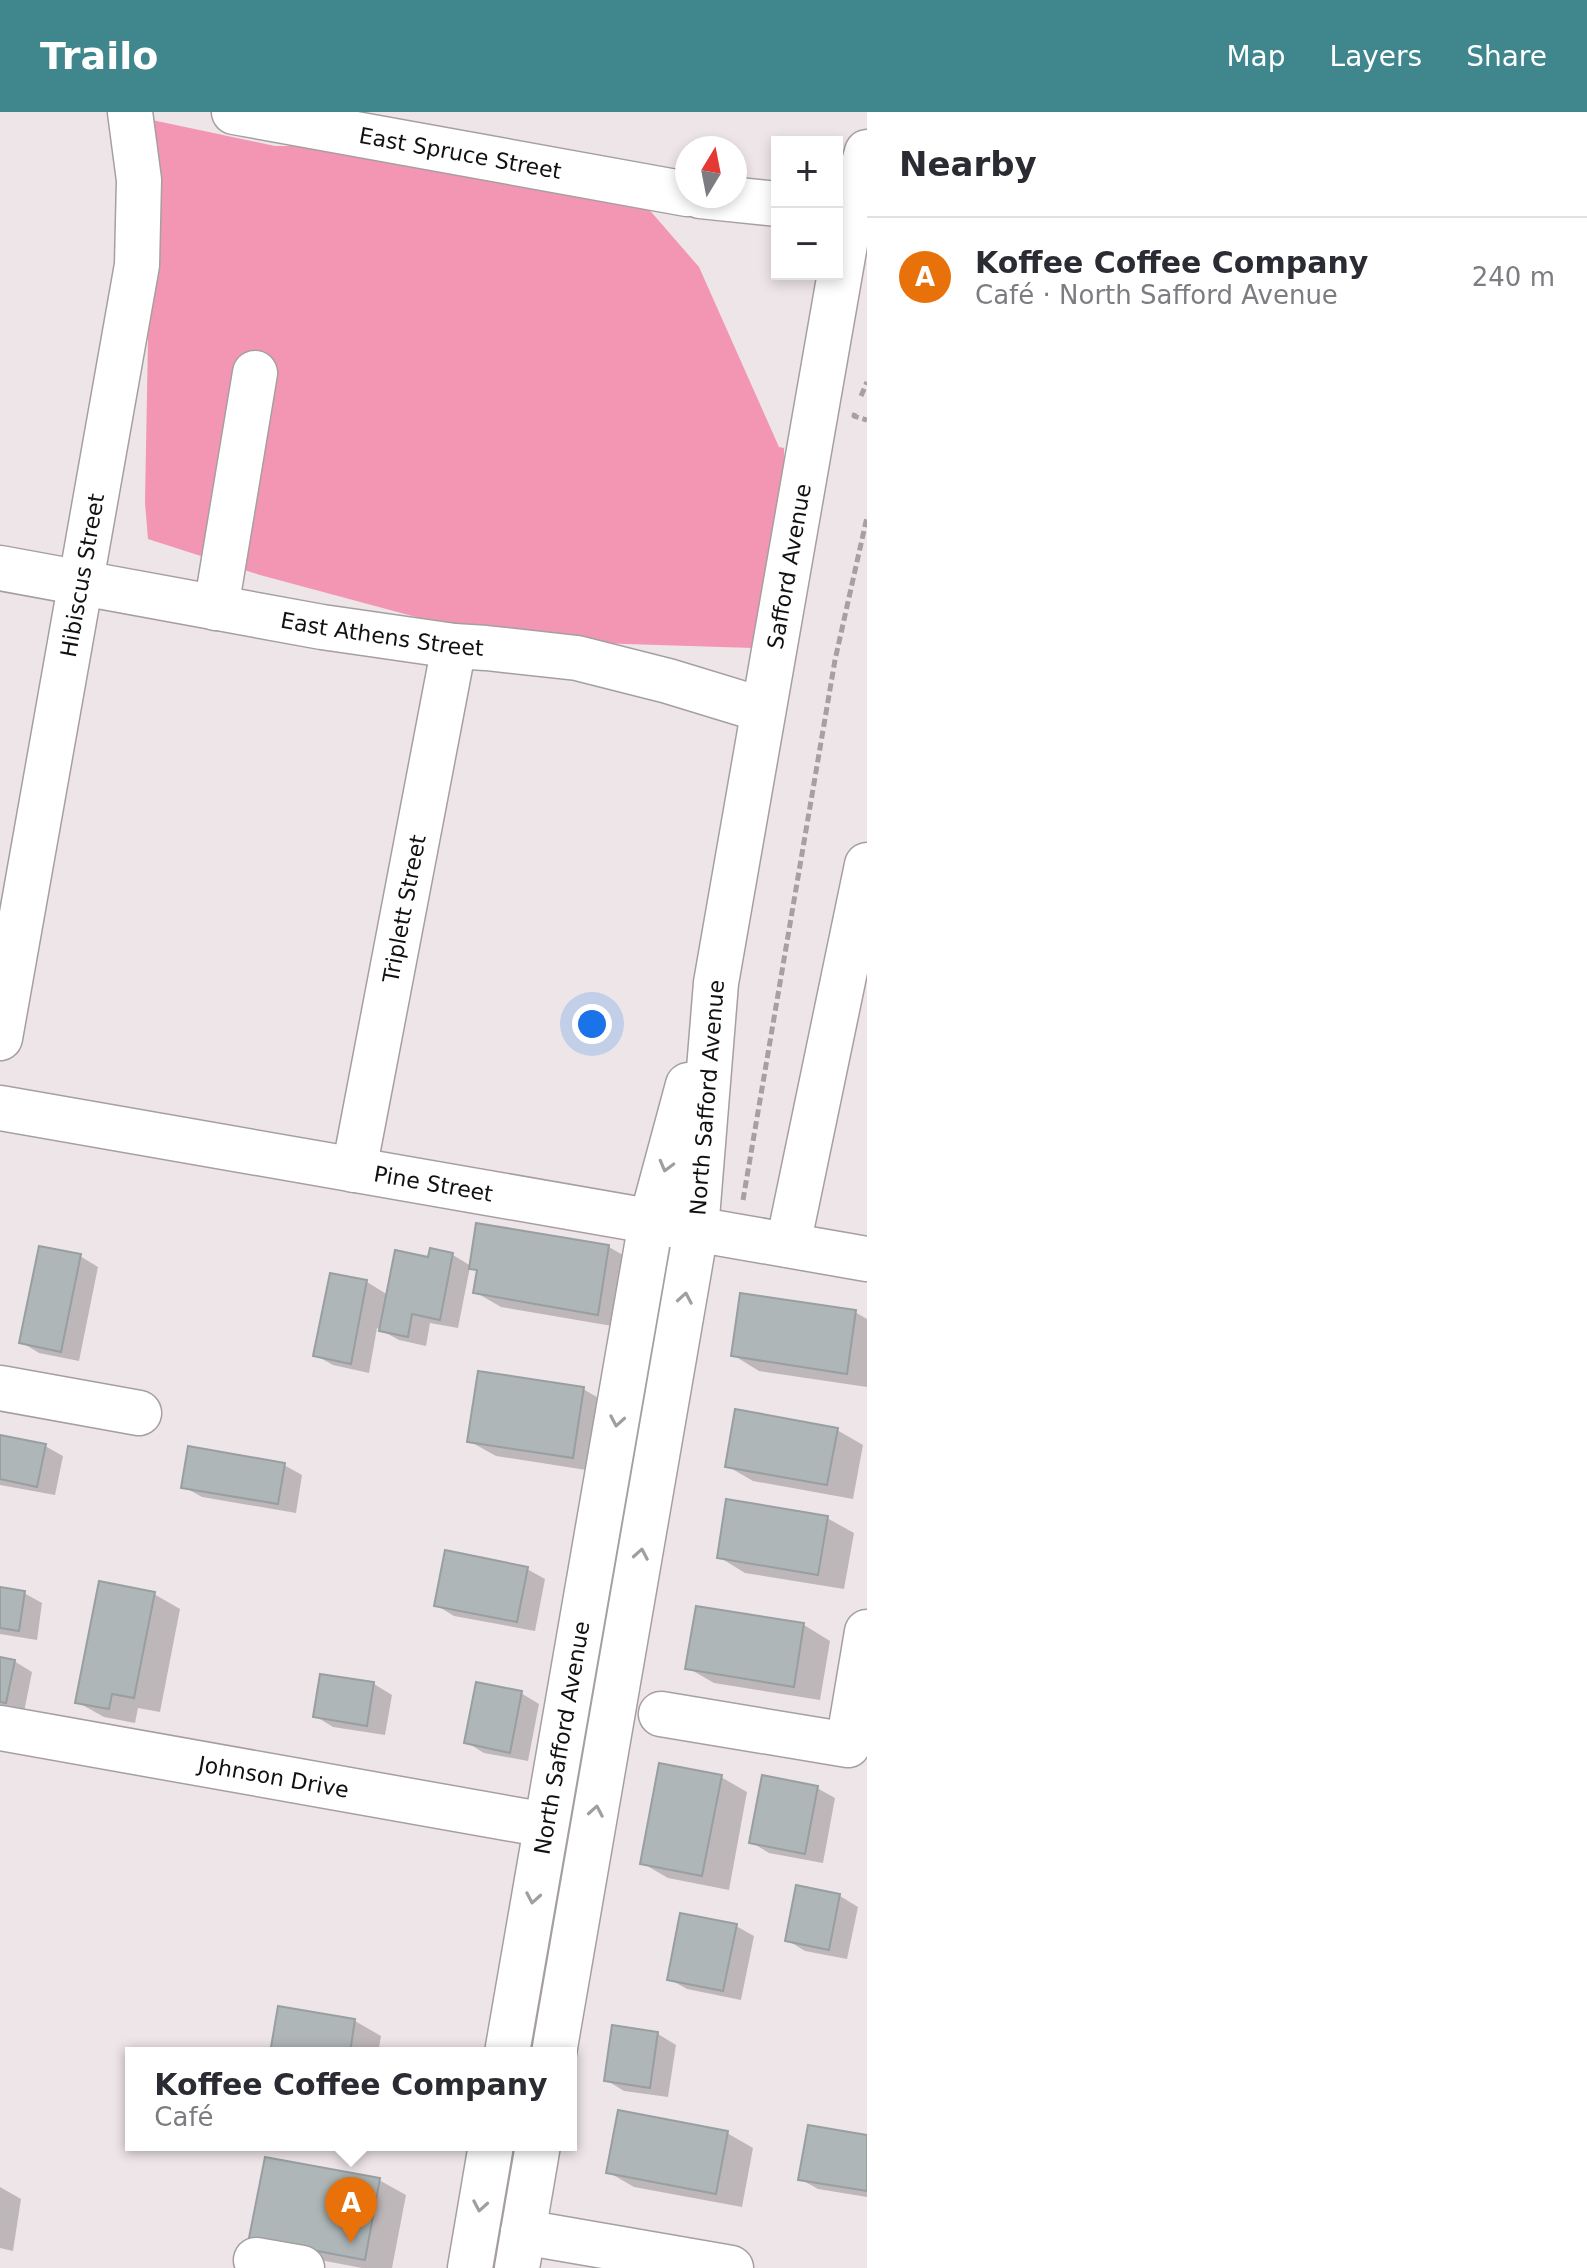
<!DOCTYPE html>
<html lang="en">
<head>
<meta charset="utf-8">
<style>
	:root { --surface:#fff; --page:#f2f2f3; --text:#2b2b33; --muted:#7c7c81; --line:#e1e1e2; --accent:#3f878c }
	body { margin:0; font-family:"DejaVu Sans",sans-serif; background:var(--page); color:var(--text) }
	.controls { position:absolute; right:24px; top:24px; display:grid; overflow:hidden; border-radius:0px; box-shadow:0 4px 12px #0003 }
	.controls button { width:72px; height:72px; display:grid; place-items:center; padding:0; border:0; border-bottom:2px solid var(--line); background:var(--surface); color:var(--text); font:40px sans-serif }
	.compass { position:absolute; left:675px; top:24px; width:72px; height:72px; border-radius:50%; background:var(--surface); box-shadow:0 4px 12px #0003; rotate:10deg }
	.you { position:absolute; left:592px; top:912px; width:28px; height:28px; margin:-20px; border:6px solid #fff; border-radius:50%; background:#1a73e8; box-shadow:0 0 0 12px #1a73e833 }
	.badge { display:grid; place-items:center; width:52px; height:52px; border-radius:50%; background:var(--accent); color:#fff; font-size:26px; font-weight:700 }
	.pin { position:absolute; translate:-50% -66px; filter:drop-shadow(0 2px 4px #0008) }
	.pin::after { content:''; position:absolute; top:42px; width:28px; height:24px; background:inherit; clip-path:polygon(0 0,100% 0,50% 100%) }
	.popup { position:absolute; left:125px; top:1935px; width:452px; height:104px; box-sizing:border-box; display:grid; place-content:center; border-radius:0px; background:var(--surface); filter:drop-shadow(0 2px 6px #0005); font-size:26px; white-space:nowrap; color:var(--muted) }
	.popup b { font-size:30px; color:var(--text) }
	.popup::after { content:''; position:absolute; left:50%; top:100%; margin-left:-16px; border:16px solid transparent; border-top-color:var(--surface) }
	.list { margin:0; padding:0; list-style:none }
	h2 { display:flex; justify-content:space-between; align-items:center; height:104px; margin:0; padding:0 32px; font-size:34px }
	h2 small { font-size:26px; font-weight:400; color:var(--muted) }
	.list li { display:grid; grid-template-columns:52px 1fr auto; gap:24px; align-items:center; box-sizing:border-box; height:120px; padding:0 32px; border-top:2px solid var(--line) }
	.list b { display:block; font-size:30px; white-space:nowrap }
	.list p { margin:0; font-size:26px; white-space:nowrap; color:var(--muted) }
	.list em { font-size:26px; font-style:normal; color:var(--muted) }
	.map { position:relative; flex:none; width:867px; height:2156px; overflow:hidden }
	header { display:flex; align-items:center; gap:48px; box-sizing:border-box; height:112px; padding:0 40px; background:var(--accent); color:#fff }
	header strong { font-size:38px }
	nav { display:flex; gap:44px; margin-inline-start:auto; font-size:28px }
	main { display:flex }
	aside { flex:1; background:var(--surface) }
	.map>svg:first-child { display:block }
</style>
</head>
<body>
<header>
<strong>Trailo</strong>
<nav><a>Map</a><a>Layers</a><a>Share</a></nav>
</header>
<main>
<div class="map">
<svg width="867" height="2156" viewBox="0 0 867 2156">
	<rect width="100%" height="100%" fill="#eee5e8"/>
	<path fill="#f296b4" d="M152 8 275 34H315L453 59 460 63 646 94 699 155 779 335 784 336V380L762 504 753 536 595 531 442 512 260 463 148 427 145 391Z"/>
	<path fill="#0003" d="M609 1135 635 1150 624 1216 501 1195 475 1180 479 1160 470 1155 458 1216 430 1211 426 1234 399 1228 377 1216 369 1261 333 1253 315 1243 367 1170 388 1183 430 1148 432 1138 453 1143 471 1154Z
		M80 1144 98 1155 79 1249 39 1241 21 1230Z
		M855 1200 867 1207V1275L759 1259 733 1243Z
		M583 1277 609 1292 599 1360 496 1344 469 1329Z
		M837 1318 863 1333 853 1387 753 1369 727 1354Z
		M0 1325 45 1334 63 1344 55 1383 0 1373Z
		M284 1353 302 1363 296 1401 202 1385 184 1375Z
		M827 1406 854 1421 844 1477 745 1461 719 1445Z
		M527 1457 545 1467 535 1519 454 1504 436 1493Z
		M0 1478 24 1481 42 1491 37 1528 0 1522Z
		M154 1482 180 1497 160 1600 138 1596 135 1611 104 1605 77 1590Z
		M804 1513 830 1529 820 1588 714 1571 688 1556Z
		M0 1547 14 1549 32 1560 24 1600 0 1595Z
		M374 1572 392 1583 385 1623 333 1615 315 1604Z
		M521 1581 539 1592 528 1649 484 1641 466 1630Z
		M721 1665 747 1680 729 1778 668 1766 642 1751Z
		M817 1676 835 1686 823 1751 769 1741 751 1730Z
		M798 1776 840 1784 858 1795 847 1847 805 1839 787 1828Z
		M736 1814 754 1824 741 1888 687 1877 669 1867Z
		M279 1897 355 1909 381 1924 378 1941H272Z
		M658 1922 676 1933 668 1985 624 1979 606 1968Z
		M727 2021 753 2036 742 2095 634 2075 608 2060Z
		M867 2025V2085L818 2077 800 2067Z
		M379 2068 406 2083 392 2156H362L278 2140Z
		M0 2075 21 2087 13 2139 0 2136Z"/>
	<path fill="#aeb6b7" stroke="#979fa0" stroke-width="2" d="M476 1111 609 1133 598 1203 473 1181 477 1158 469 1157Z
		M39 1134 81 1142 61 1240 19 1231Z
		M430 1136 453 1141 440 1208 412 1202 408 1225 379 1219 395 1138 428 1145Z
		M330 1161 367 1168 351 1252 313 1244Z
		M740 1181 856 1198 847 1262 731 1244Z
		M478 1259 584 1275 573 1346 467 1330Z
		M735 1297 838 1316 827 1373 725 1355Z
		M0 1323 46 1332 37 1375 0 1367Z
		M188 1334 285 1351 278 1392 181 1376Z
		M726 1387 828 1404 818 1463 717 1446Z
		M445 1438 528 1455 517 1510 434 1494Z
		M99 1469 155 1480 134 1586 112 1582 109 1597 75 1591Z
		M0 1475 25 1479 19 1519 0 1516Z
		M696 1494 804 1511 794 1575 685 1557Z
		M0 1545 15 1548 6 1591 0 1590Z
		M320 1562 374 1570 367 1614 313 1605Z
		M476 1570 522 1579 510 1641 464 1631Z
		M659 1651 722 1663 702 1764 640 1752Z
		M762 1663 818 1674 805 1742 749 1731Z
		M796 1773 840 1782 829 1838 785 1829Z
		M680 1801 737 1812 723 1879 667 1868Z
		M278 1894 355 1907 350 1941H270Z
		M612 1913 658 1920 650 1976 604 1969Z
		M618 1998 728 2019 716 2082 606 2061Z
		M808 2013 867 2023V2079L798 2068Z
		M265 2045 380 2066 365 2148 249 2126Z"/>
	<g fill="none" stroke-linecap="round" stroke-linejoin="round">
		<defs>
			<g id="minor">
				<path id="s1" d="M234 0 687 82"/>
				<path d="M700 84 777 92"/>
				<path id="s2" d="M0 456 322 515 454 534 486 536 577 546 668 569 763 598"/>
				<path d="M216 496 255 261"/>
				<path id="s3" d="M0 926 137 153 139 68 130 0"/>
				<path id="s4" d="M0 996 867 1147"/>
				<path id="s5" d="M354 1058 454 534"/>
				<path d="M788 1133 867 753"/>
				<path d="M0 1276 139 1301"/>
				<path d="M661 1602 848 1633 867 1520"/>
				<path id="s6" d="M0 1616 546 1713"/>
				<path id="s7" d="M507 1941 651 1110 688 973"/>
				<path id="s8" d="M554 1941 696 1118 716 871 851 98 867 40"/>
				<path d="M523 2120 731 2156"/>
				<path d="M256 2148 302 2156"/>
				<path d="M470 2156 491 2033"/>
				<path d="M517 2156 538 2033"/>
			</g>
		</defs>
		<use href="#minor" stroke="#a69fa1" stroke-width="47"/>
		<path stroke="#a6a0a2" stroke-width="5" stroke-dasharray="8 4" stroke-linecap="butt" d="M861 284 867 270
			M855 301 854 304 867 308
			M743 1088 835 548 867 405"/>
		<use href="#minor" stroke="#fff" stroke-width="44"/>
	</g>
	<defs><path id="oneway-chevron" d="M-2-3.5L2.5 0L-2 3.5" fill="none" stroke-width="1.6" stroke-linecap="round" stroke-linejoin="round" transform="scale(2)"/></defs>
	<g stroke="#a09f9f">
		<use href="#oneway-chevron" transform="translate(666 1054) rotate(105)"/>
		<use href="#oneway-chevron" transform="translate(685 1186) rotate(-80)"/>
		<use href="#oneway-chevron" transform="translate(617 1309) rotate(100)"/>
		<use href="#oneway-chevron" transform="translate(641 1442) rotate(-80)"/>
		<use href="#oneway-chevron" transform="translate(596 1699) rotate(-80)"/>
		<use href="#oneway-chevron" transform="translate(533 1786) rotate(100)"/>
		<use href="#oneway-chevron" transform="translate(480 2094) rotate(100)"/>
	</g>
	<g text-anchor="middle" stroke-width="8" stroke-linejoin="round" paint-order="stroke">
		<g font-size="22" fill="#121010" stroke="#fbf3f5">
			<text dy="8" stroke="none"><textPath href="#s1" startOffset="230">East Spruce Street</textPath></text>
			<text dy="8" stroke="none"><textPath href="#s8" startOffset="1506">Safford Avenue</textPath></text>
			<text dy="8" stroke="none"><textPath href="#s3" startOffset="470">Hibiscus Street</textPath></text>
			<text dy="8" stroke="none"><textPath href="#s2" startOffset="388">East Athens Street</textPath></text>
			<text dy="8" stroke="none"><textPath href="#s5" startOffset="266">Triplett Street</textPath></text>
			<text dy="8" stroke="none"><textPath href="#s8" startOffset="968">North Safford Avenue</textPath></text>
			<text dy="8" stroke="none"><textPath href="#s4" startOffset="440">Pine Street</textPath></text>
			<text dy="8" stroke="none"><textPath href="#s7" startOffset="320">North Safford Avenue</textPath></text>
			<text dy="8" stroke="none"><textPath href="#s6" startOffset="278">Johnson Drive</textPath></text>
		</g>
	</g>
</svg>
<div class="controls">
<button>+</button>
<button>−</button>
</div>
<svg class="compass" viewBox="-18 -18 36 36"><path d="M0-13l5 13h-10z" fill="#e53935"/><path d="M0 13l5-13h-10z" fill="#7c7c81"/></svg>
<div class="you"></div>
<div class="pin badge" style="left:351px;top:2131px;background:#e8710a">A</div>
<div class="popup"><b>Koffee Coffee Company</b>Café</div>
</div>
<aside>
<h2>Nearby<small></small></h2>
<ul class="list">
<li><span class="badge" style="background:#e8710a">A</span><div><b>Koffee Coffee Company</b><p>Café · North Safford Avenue</p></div><em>240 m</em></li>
</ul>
</aside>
</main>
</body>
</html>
